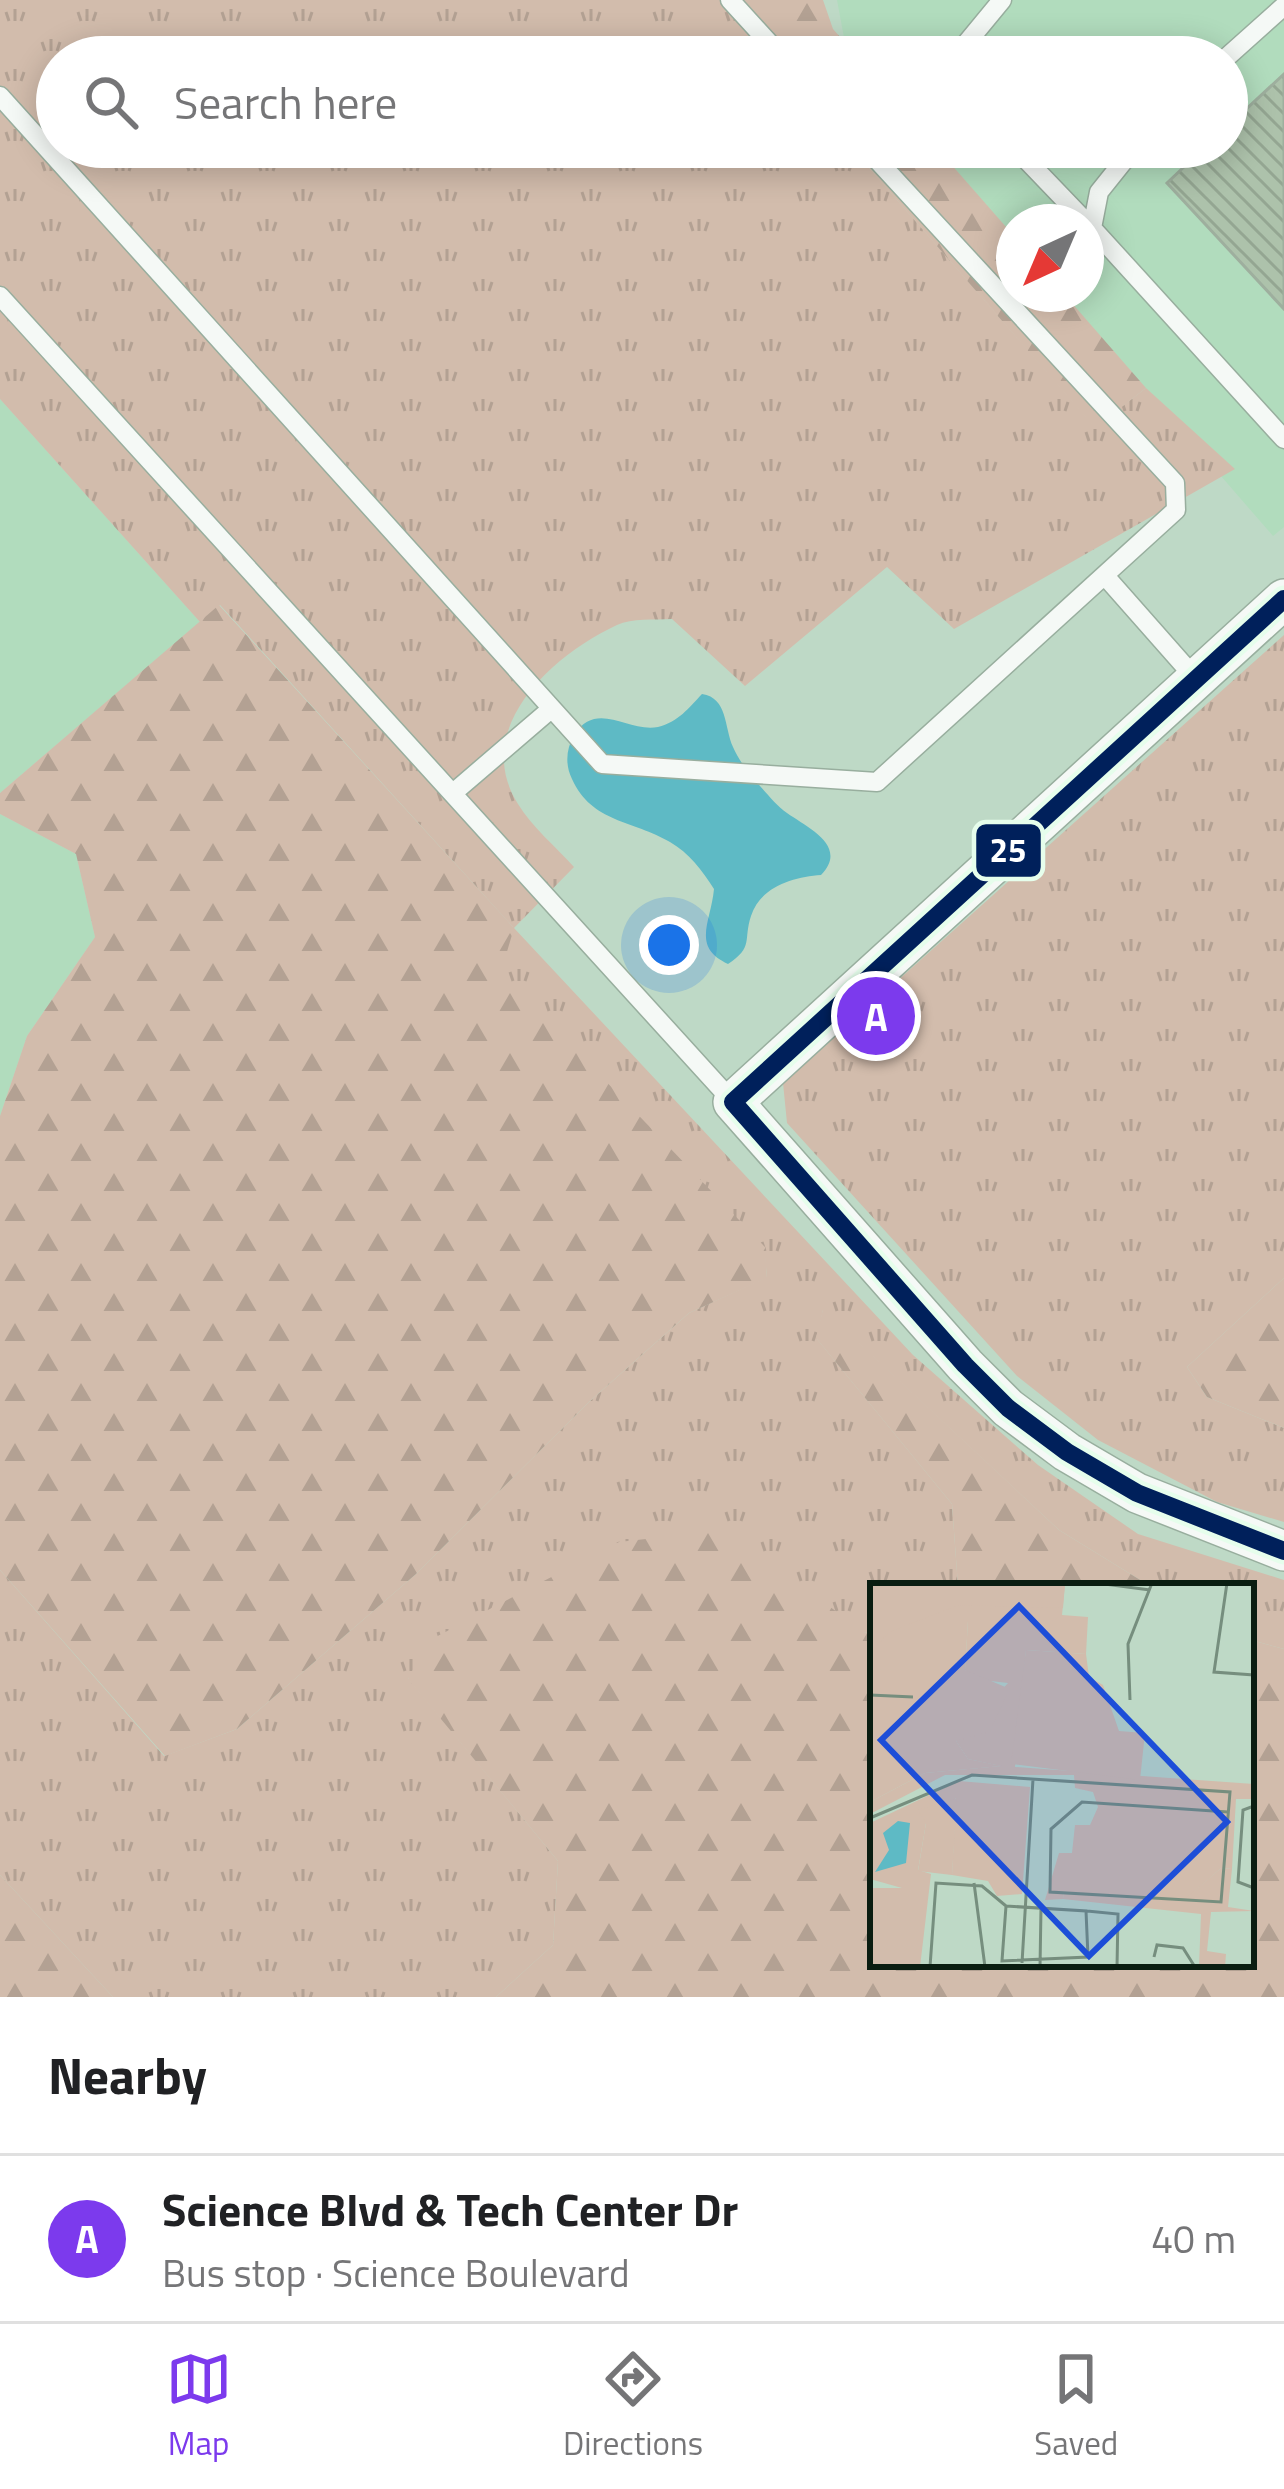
<!DOCTYPE html>
<html lang="en">
<head>
<meta charset="utf-8">
<style>
	:root { --surface:#fff; --page:#f2f2f2; --text:#202124; --muted:#757577; --line:#e0e0e0; --accent:#7c3aed }
	body { margin:0; font-family:"Titillium Web",sans-serif; background:var(--page); color:var(--text) }
	.compass { position:absolute; left:996px; top:204px; width:108px; height:108px; border-radius:50%; background:var(--surface); box-shadow:0 6px 30px #0003; rotate:224deg }
	.you { position:absolute; left:669px; top:945px; width:42px; height:42px; margin:-30px; border:9px solid #fff; border-radius:50%; background:#1a73e8; box-shadow:0 0 0 18px #1a73e833 }
	.badge { display:grid; place-items:center; width:78px; height:78px; border-radius:50%; background:var(--accent); color:#fff; font-size:39px; font-weight:700 }
	.pin { position:absolute; translate:-50% -50%; border:6px solid #fff; box-shadow:0 3px 12px #0006 }
	.list { margin:0; padding:0; list-style:none }
	h2 { display:flex; justify-content:space-between; align-items:center; height:156px; margin:0; padding:0 48px; font-size:51px }
	h2 small { font-size:39px; font-weight:400; color:var(--muted) }
	.list li { display:grid; grid-template-columns:78px 1fr auto; gap:36px; align-items:center; box-sizing:border-box; height:168px; padding:0 48px; border-top:3px solid var(--line) }
	.list b { display:block; font-size:45px; white-space:nowrap }
	.list p { margin:0; font-size:39px; white-space:nowrap; color:var(--muted) }
	.list em { font-size:39px; font-style:normal; color:var(--muted) }
	.icon { flex:none; width:66px; height:66px; fill:none; stroke:currentColor; stroke-width:2; stroke-linecap:round; stroke-linejoin:round }
	.map { position:relative; flex:none; width:1284px; height:1997px; overflow:hidden }
	.search { position:absolute; background:var(--surface); box-shadow:0 6px 30px #0003; left:36px; right:36px; top:36px; height:132px; display:flex; align-items:center; gap:30px; box-sizing:border-box; padding:0 42px; border-radius:66px; color:var(--muted); font-size:45px }
	.sheet { height:324px; background:var(--surface) }
	nav { display:flex; justify-content:space-around; align-items:center; box-sizing:border-box; height:168px; border-top:3px solid var(--line); background:var(--surface); font-size:33px; color:var(--muted) }
	nav a { display:grid; justify-items:center; gap:6px }
	nav .on { color:var(--accent) }
	.map>svg:first-child { display:block }
</style>
</head>
<body>
<div class="map">
<svg width="1284" height="1997" viewBox="0 0 1284 1997">
	<defs>
		<pattern id="grass-tufts" width="24" height="20" patternUnits="userSpaceOnUse" patternTransform="scale(3)"><rect width="24" height="20" fill="#d2bcac"/><path d="M3 7l-1-3M5 7V3M7 7l1-3M15 17l-1-3M17 17v-4M19 17l1-3" fill="none" stroke="#b3a193"/></pattern>
		<pattern id="forest-firs" width="22" height="20" patternUnits="userSpaceOnUse" patternTransform="scale(3)"><rect width="22" height="20" fill="#d2bcac"/><path d="M5 1l3.5 6h-7zM16 11l3.5 6h-7z" fill="#b3a193"/></pattern>
		<pattern id="building-back-hatch" width="6" height="6" patternUnits="userSpaceOnUse" patternTransform="scale(3)"><rect width="6" height="6" fill="#adc2ab"/><path d="M-1 5l2 2M0 0l6 6M5-1l2 2" fill="none" stroke="#94a692"/></pattern>
	</defs>
	<rect width="100%" height="100%" fill="#bed9c6"/>
	<path fill="#b1dcbd" d="M837 0H1284V527L1273 536 1063 294H1086V222H1014V237L936 147H1227V57H858L845 43Z
		M0 399 200 622 0 793Z
		M0 814 76 854 95 937 27 1036 0 1116Z"/>
	<path fill="url(#grass-tufts)" d="M0 0H723L773 57H57V147H851L1095 427 1146 388 1235 469 954 629 887 567 745 686 672 619C655 620 632 618 617 625 554 654 470 728 518 804 532 827 556 847 574 867L514 928 913 1355 1038 1465 1138 1534 1284 1580V1649L1251 1640V1586H1150L1059 1530 823 1310 817 1339 952 1504 958 1586H873V1635L864 1632 408 1678 558 1861 553 1945 496 1997H113L0 1875V1570L164 1756 237 1729 416 1574 590 1401 689 1313 767 1277 764 1247 500 972 513 927 220 605 200 622 0 399Z
		M1284 635V1278L1187 1367 1207 1397 1284 1428V1522L1217 1502 1098 1440 1017 1376 787 1123 783 1083Z"/>
	<path fill="url(#forest-firs)" d="M723 0H823L833 29 858 57H773Z
		M851 147H936L1014 236V294H1064L1146 388 1095 428Z
		M219 605 514 928 501 972 765 1247 767 1278 689 1313 590 1401 416 1574 237 1729 165 1756 0 1570V1116L27 1036 95 937 76 854 0 814V793Z
		M1284 1278V1428L1207 1397 1187 1367Z
		M823 1309 1059 1530 1150 1586H958L952 1504 816 1338Z
		M726 1530 864 1632 873 1635V1964H1251V1640L1284 1649V1997H496L553 1945 558 1861 408 1679 428 1641 619 1542Z
		M0 1875 113 1997H0Z"/>
	<path fill="#5ebac5" d="M702 694C728 698 724 727 733 747 739 761 750 775 760 786 769 796 777 806 787 813 808 828 849 846 821 875 794 877 761 886 751 916 743 940 754 947 728 964 691 947 711 922 714 889 702 870 689 853 670 842 633 820 592 823 572 779 565 765 566 749 574 735 597 699 628 733 658 727 678 722 689 708 702 694Z"/>
	<path fill="url(#building-back-hatch)" stroke="#9eaf9e" stroke-width="3" d="M1284 74V309L1167 183 1205 147H1227V127Z"/>
	<g fill="none" stroke-linecap="round" stroke-linejoin="round">
		<defs>
			<path id="service" d="M730 0 782 57
				M955 57 1002 0
				M1227 57 1284 6
				M0 96 602 764 877 782 1176 510 1175 483 865 147
				M1014 147 1086 222
				M1135 147 1099 192 1092 228 1284 439
				M0 296 733 1102
				M1106 577 1196 679
				M453 793 551 709"/>
			<path id="minor" d="M1284 599 733 1102 965 1365 1008 1408 1067 1452 1137 1493 1284 1551"/>
		</defs>
		<use href="#service" stroke="#98ae9e" stroke-width="21"/>
		<use href="#minor" stroke="#98ae9e" stroke-width="42"/>
		<use href="#service" stroke="#f5f9f6" stroke-width="18"/>
		<use href="#minor" stroke="#f5f9f6" stroke-width="39"/>
		<defs>
			<path id="bus-1" d="M733 1102 1284 599
				M733 1102 965 1365 1008 1408 1067 1452 1137 1493 1284 1551"/>
		</defs>
		<use href="#bus-1" stroke="#e6feec" stroke-width="27"/>
		<use href="#bus-1" stroke="#00205b" stroke-width="18"/>
	</g>
	<g transform="translate(870 1583)">
		<rect width="384" height="384" fill="#bed9c6"/>
		<path d="M192 32 218 34 216 71 156 67 145 184 384 201V216H366L362 286 351 285 315 317 194 308 193 316 175 317 189 270H202L205 242H220L228 224 223 209 205 205 204 192H75L0 231V219L55 190 131 183 98 176 86 158 138 100 103 96 95 87 98 38ZM89 198 160 204 152 311 127 313 118 298 82 292 86 215 56 240 48 287 61 291 50 384H0V305H32L0 296V240Z" fill="#d2bcac"/>
		<path d="M195 1 192 32 182 38H98L95 87 140 106 119 149 86 158 98 176 132 183 55 190 0 219 1 0ZM156 67 216 71 219 94 233 102 249 148 275 150 270 197 141 181ZM87 215 82 292 48 288 56 240 48 227ZM351 285 362 286 358 324 384 328 341 329 337 368 356 371 355 384H329L331 331 193 316 194 307 314 317Z" fill="#d2bcac"/>
		<path d="M5 0H195V1L193 25 89 22 19 49 0 71Z" fill="#d2bcac"/>
		<path d="M28 238 40 240 36 280 5 289 19 267 13 250Z" fill="#5ebac5"/>
		<path fill="none" stroke="#768e7e" stroke-width="3" d="M227 0 280 7M357 0 344 89 384 92M0 112 43 114M260 117 258 61 282 0M384 223 373 227 368 299 384 305M0 235 102 192 360 209 351 319 180 309 181 246 212 219 358 229M104 300 115 384M136 323 216 328 218 374 132 378ZM217 328 248 331 247 384M284 374 287 362 313 365 325 384M152 380 163 196M60 384 66 300 112 303 136 323M170 384 171 325"/>
		<path fill="#1d4ed8" fill-opacity="0.15" stroke="#1d4ed8" stroke-width="6" d="M149 23 357 239 219 373 11 157Z"/>
		<rect width="384" height="384" fill="none" stroke="#0a1d11" stroke-width="6"/>
	</g>
	<rect stroke="#e6feec" stroke-width="4.5" x="974" y="822" width="69" height="57" rx="12" fill="#00205b"/>
	<g font-size="33" text-anchor="middle" font-weight="bold" fill="#fff">
		<text x="1008" y="862">25</text>
	</g>
</svg>
<svg class="compass" viewBox="-18 -18 36 36"><path d="M0-13l5 13h-10z" fill="#e53935"/><path d="M0 13l5-13h-10z" fill="#757577"/></svg>
<div class="you"></div>
<div class="pin badge" style="left:876px;top:1016px">A</div>
<div class="search"><svg class="icon" aria-label="search" viewBox="0 0 24 24"><circle cx="10" cy="10" r="6"/><path d="M15 15l6 6"/></svg>Search here</div>
</div>
<section class="sheet">
<h2>Nearby<small></small></h2>
<ul class="list">
<li><span class="badge">A</span><div><b>Science Blvd &amp; Tech Center Dr</b><p>Bus stop · Science Boulevard</p></div><em>40 m</em></li>
</ul>
</section>
<nav>
<a class="on"><svg class="icon" aria-label="map" viewBox="0 0 24 24"><path d="M3 6l6-2 6 2 6-2v14l-6 2-6-2-6 2zM9 4v14M15 6v14"/></svg>Map</a>
<a><svg class="icon" aria-label="directions" viewBox="0 0 24 24"><path d="M12 3l9 9-9 9-9-9zM9 14v-3h6M13 9l2 2-2 2"/></svg>Directions</a>
<a><svg class="icon" aria-label="saved" viewBox="0 0 24 24"><path d="M7 4h10v16l-5-4-5 4z"/></svg>Saved</a>
</nav>
</body>
</html>
